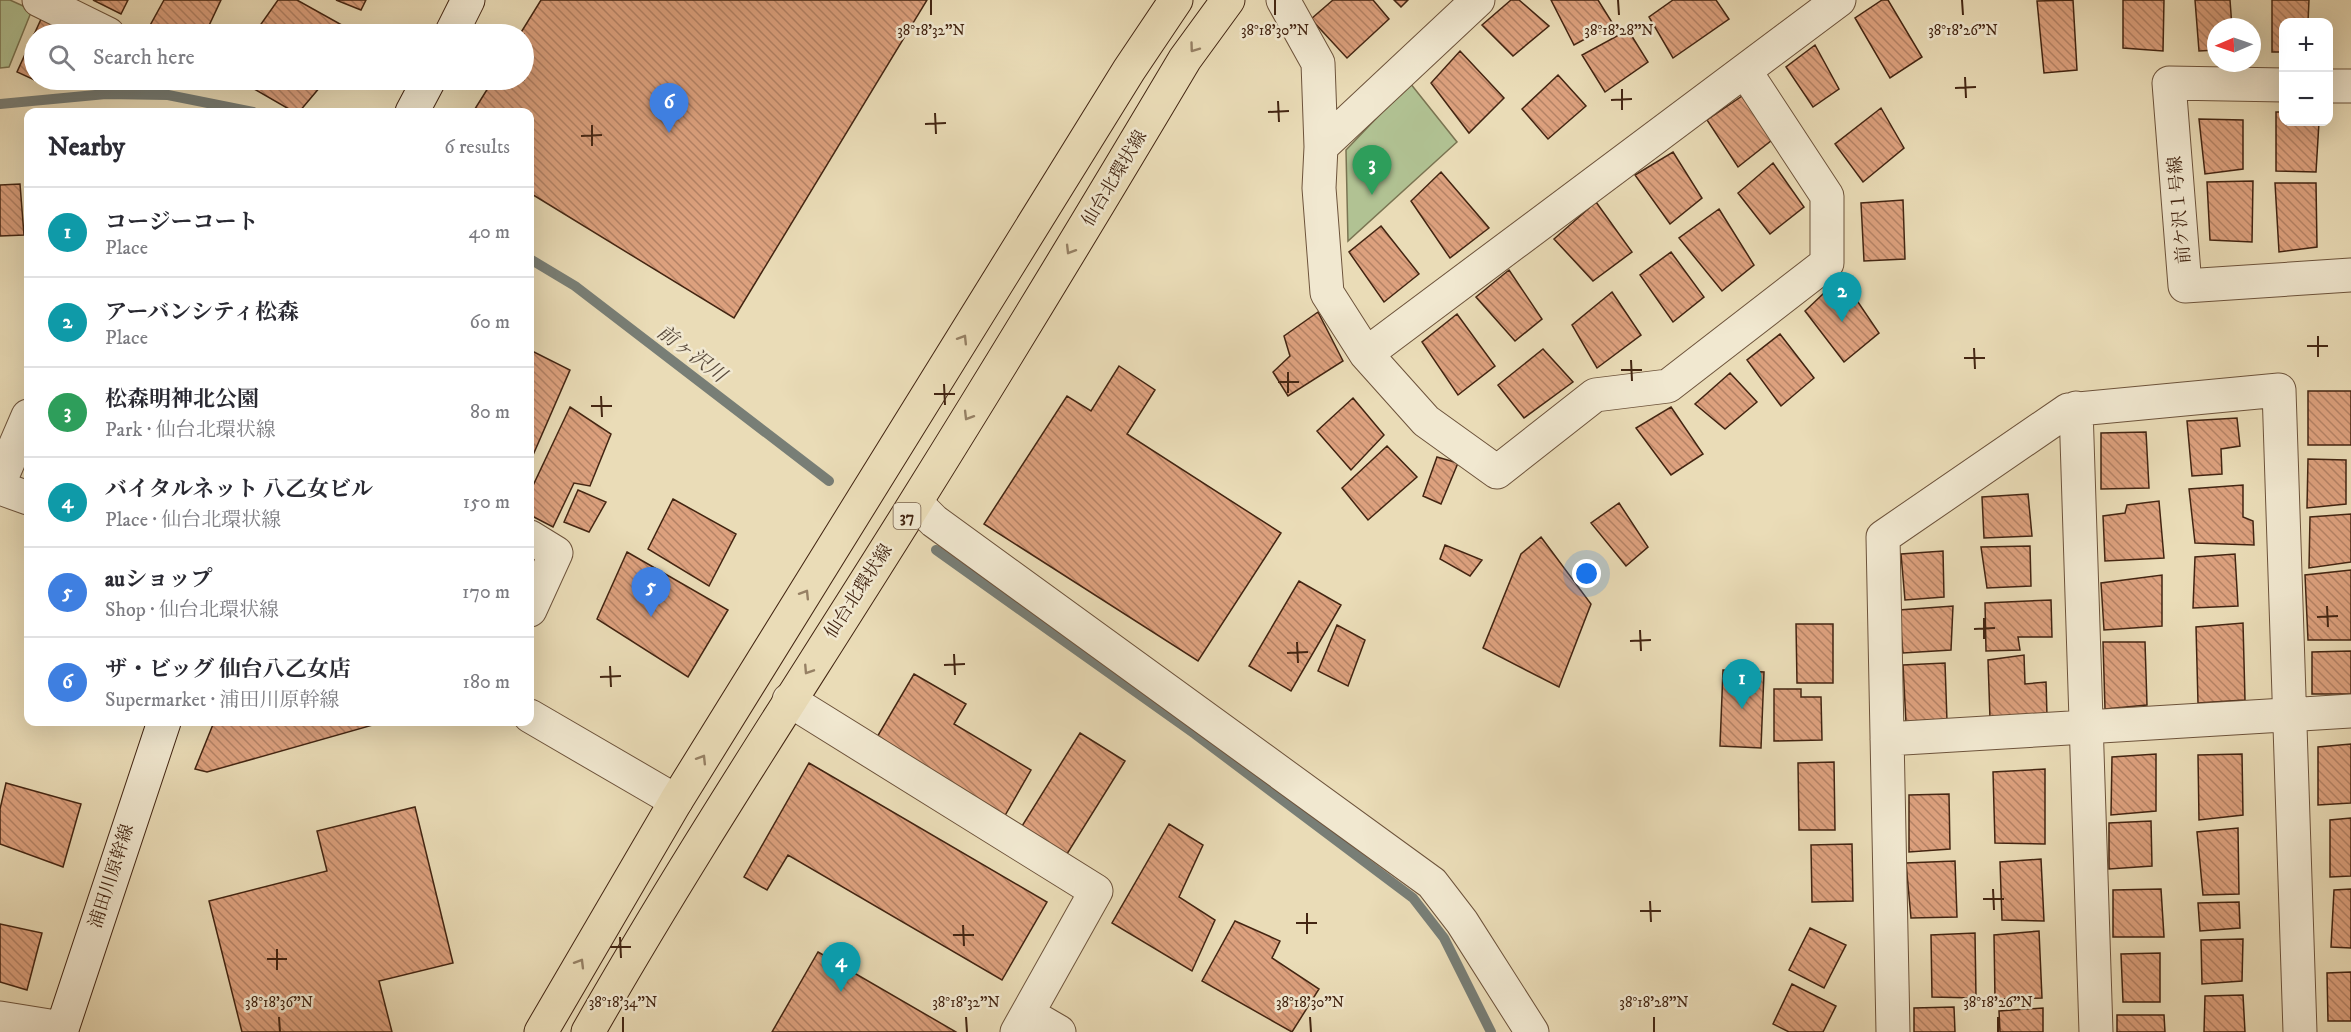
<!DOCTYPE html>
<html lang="en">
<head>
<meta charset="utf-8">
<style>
	:root { --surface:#fff; --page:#f7f7f7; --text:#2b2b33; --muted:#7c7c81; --line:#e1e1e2; --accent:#8f2418 }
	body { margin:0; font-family:"IM FELL DW Pica","Noto Serif JP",serif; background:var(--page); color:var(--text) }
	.controls { position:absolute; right:18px; top:18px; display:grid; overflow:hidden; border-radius:12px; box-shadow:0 6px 24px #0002 }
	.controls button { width:54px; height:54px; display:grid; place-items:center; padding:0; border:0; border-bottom:2px solid var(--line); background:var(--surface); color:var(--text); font:30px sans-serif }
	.compass { position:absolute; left:2207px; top:18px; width:54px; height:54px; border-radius:50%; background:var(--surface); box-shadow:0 6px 24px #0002; rotate:268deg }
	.you { position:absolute; left:1587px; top:574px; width:21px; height:21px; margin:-15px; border:4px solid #fff; border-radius:50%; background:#1a73e8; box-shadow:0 0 0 9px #1a73e833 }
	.badge { display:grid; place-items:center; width:39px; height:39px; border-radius:50%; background:var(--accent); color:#fff; font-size:20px; font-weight:700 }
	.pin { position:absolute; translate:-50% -50px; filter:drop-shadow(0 2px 3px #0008) }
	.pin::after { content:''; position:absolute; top:32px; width:21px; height:18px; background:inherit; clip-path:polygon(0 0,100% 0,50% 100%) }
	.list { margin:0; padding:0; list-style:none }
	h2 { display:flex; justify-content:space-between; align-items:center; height:78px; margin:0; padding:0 24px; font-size:26px }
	h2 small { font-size:20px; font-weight:400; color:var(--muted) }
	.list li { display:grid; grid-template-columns:39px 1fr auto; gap:18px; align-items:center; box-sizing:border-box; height:90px; padding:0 24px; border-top:2px solid var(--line) }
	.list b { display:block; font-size:22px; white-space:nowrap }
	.list p { margin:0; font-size:20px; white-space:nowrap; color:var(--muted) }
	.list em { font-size:20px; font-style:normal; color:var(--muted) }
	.icon { flex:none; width:33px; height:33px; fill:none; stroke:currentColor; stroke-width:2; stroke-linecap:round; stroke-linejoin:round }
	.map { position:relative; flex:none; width:2351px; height:1032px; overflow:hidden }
	.search { position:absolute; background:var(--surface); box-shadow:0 6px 24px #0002; left:24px; top:24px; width:510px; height:66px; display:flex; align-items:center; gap:15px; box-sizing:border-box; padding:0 21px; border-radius:33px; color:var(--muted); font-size:22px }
	.panel { position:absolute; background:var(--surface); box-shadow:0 6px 24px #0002; left:24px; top:108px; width:510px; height:618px; border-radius:12px }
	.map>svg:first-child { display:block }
</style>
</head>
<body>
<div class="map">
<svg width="2351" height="1032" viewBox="0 0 2351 1032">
	<defs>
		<pattern id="building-back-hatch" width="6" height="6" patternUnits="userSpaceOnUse" patternTransform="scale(1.5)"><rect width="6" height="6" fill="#dda17e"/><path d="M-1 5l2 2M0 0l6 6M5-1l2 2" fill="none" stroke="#b58366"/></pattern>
	</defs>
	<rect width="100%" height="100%" fill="#eadcb7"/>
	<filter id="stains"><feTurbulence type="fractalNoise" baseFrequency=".00333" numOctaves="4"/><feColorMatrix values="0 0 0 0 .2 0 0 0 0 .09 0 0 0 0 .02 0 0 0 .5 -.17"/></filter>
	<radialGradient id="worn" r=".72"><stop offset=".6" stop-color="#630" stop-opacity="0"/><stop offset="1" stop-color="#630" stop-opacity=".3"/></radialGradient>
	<path fill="#b1c293" stroke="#7a7452" stroke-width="1.5" d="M0 0H10L32 10 9 67 0 68Z
		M1410 83 1457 142 1348 241 1346 150Z"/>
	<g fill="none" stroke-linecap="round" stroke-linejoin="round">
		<path stroke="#787e76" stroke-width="10" d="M0 104 106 94 168 95 253 112
			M530 259 575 286 829 481
			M936 550 1195 734 1413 898 1444 938 1491 1032"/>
	</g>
	<path fill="url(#building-back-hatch)" stroke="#432512" stroke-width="1.5" d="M93 0H128L121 14Z
		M164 0H221L205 34H153L147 31Z
		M278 0H297L358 34H254Z
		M336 0H366L361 10Z
		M541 0H927L734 318 530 193V112H473L493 80H524V34H520Z
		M1333 0H1373L1389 19 1347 58 1311 19Z
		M1394 0H1408L1401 7Z
		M1511 0H1519L1549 26 1513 56 1482 25Z
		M1551 0H1598L1613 24 1574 45Z
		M1673 0H1716L1729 19 1673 58 1649 17Z
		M1882 0H1888L1922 57 1890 78 1855 18Z
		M2073 0 2077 70 2044 73 2037 1Z
		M2123 0H2164L2163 51 2123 48Z
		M2195 0H2230L2232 27H2216V50L2199 51Z
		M2272 0H2309L2308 22H2284V52H2272Z
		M42 17 75 34H34V80H48L41 83 17 72Z
		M1628 30 1648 62 1605 92 1582 55Z
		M1815 45 1839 89 1813 107 1786 67Z
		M1460 51 1504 98 1469 133 1431 83Z
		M1558 75 1586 106 1548 139 1522 109Z
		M265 80H326L299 112H294L254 89Z
		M1745 94 1772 140 1738 167 1707 120Z
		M1881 108 1904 148 1863 182 1835 144Z
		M2276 112H2284V122H2319L2316 172 2276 171Z
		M2199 119 2243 120V169L2205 174Z
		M1673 152 1702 198 1670 224 1635 175Z
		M1773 163 1804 207 1770 234 1738 193Z
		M1441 172 1489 228 1450 258 1411 201Z
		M2253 181 2252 242 2210 240 2207 182Z
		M2275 183H2316L2317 247 2279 252Z
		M20 184 24 235 0 236V185Z
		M1903 200 1905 259 1864 261 1861 203Z
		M1596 202 1632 252 1593 281 1554 239Z
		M1719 209 1754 265 1722 291 1679 238Z
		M1381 226 1419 274 1384 302 1349 252Z
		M1671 252 1704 297 1673 322 1640 275Z
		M1509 270 1542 319 1515 341 1476 297Z
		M1841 277 1879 333 1844 362 1805 311Z
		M1612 292 1641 335 1597 368 1572 325Z
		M1318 312 1343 361 1288 396 1273 372 1290 356 1284 336Z
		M1457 314 1495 366 1458 395 1422 342Z
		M1780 334 1814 378 1781 406 1747 360Z
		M1543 349 1573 382 1524 418 1498 385Z
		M530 350 570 370 530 462Z
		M1119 366 1155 390 1127 434 1281 533 1198 661 984 524 1067 396 1091 411Z
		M1730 373 1757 402 1725 429 1695 404Z
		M2308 391H2351V445H2308Z
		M1353 398 1384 435 1351 470 1317 431Z
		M570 407 611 434 590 486 574 483 553 527 530 515V492Z
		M1671 407 1703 454 1671 475 1636 428Z
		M2237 418 2240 446 2221 449 2222 474 2192 476 2187 421Z
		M2146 432 2149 488 2101 489V433Z
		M1387 446 1417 477 1368 520 1342 488Z
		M1437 457 1458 463 1441 504 1423 496Z
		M2308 459 2346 460V504L2307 508Z
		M2243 485V517L2253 521 2254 545 2195 543 2189 489Z
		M578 490 606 502 589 532 564 522Z
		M2028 494 2032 536 1984 538 1982 497Z
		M673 499 736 534 709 586 648 549Z
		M2159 501 2164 558 2105 561 2103 516 2125 513 2127 505Z
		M1619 503 1648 547 1626 566 1591 523Z
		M2351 514V562L2309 568 2310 517Z
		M1541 537 1591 604 1559 687 1483 648 1521 554Z
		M1445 545 1482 560 1470 576 1440 559Z
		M2030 546 2031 586 1987 588 1981 547Z
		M1943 551 1944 597 1905 600 1901 554Z
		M627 552 728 610 688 677 597 619Z
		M2235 554 2238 606 2193 608 2195 557Z
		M2351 570V640H2308L2305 575Z
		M2162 575V626L2104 630 2101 583Z
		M1299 581 1341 605 1291 691 1249 666Z
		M2051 600 2052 637H2018L2020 650 1986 651 1985 603Z
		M1953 606 1951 650 1903 653 1899 610Z
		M2243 623 2245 700 2198 703 2196 627Z
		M1796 624H1833V683H1797Z
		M1337 625 1365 640 1348 686 1318 671Z
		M2103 642H2145L2147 705 2105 709Z
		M2351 651V694H2312V652Z
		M2024 655 2025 684 2046 682 2047 716 1990 719 1988 660Z
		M1945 663 1947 721 1906 723 1903 665Z
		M1723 670 1764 672 1761 748 1720 746Z
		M914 674 966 704 954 724 1031 770 1003 819 873 744Z
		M1774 689H1801V697H1821L1822 740 1774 741Z
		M214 722H374L373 725 207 772 195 769Z
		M1080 733 1125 761 1062 862 1017 834Z
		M2351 744V803L2318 805V747Z
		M2156 754V811L2111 815 2112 757Z
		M2242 754 2243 815 2199 820 2198 755Z
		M1834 762 1835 830H1799L1798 763Z
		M809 763 1047 902 1002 980 788 855 767 890 744 877Z
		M2045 769V844L1995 843 1993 772Z
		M6 783 81 804 63 867 0 844V809Z
		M1949 794 1950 849 1909 852V795Z
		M415 807 453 963 379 981 392 1032H242L209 901 327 871 317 831Z
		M2351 818V876L2330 877V820Z
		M2151 821 2152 866 2109 869V823Z
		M1169 824 1203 845 1179 897 1215 920 1192 971 1112 923Z
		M2238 828 2239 894 2203 895 2197 832Z
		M1852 844 1853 901 1812 902 1811 845Z
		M2041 859 2044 921 2002 920 2000 862Z
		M1955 861 1957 917 1911 918 1906 863Z
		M2161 889 2164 937H2113V890Z
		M2351 889V948L2331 947 2334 890Z
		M2239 902 2240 928 2200 931 2198 903Z
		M1235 921 1280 941 1272 958 1319 989 1292 1032 1202 981Z
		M0 924 42 933 27 990 0 982Z
		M1810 928 1846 945 1824 988 1789 970Z
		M2039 931 2042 998 1995 999 1994 935Z
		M1975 933 1976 998 1932 997 1931 935Z
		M2243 939 2242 981 2202 984 2201 940Z
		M818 952 956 1032H772Z
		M2160 953V1002H2123L2121 954Z
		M2351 972V1021H2328L2327 973Z
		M1792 984 1836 1006 1823 1032H1789L1773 1024Z
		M2243 995 2245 1032H2204L2205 996Z
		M1954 1007 1955 1032H1914V1008Z
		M2043 1008V1032H2000L1999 1011Z
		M2117 1015H2164L2165 1032H2117Z"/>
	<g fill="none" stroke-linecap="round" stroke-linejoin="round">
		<defs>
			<path id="street" d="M39 0 108 34
				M1283 0 1318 63 1321 147 1319 188 1327 293 1366 354 1426 421 1497 472 1595 395 1668 386 1827 263V196L1745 71
				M2284 85 2169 83 2185 286 2351 275
				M2328 86H2351
				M1321 147 1478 0
				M1366 354 1839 0
				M2076 408 2096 1032
				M0 481 28 416
				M0 488 28 498
				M916 503 934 521 1432 883 1462 922 1532 1032
				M530 537 556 553 530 610
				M789 700 1096 891 1017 1032
				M530 716 676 801
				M1887 739 2351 711
				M1028 1014 1059 1032
				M0 1018 62 1028
				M1893 1032 1883 537 2068 410 2279 390 2300 1032"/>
			<path id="secondary" d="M451 34 468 0
				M412 112 429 80
				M61 1032 164 722"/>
			<path id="primary" d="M541 1032 676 801 1129 70 1176 0
				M588 1032C691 851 807 677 917 500 1008 354 1097 207 1185 59L1228 0"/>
		</defs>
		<use href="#street" stroke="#6d533b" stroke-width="35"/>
		<use href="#secondary" stroke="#432512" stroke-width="35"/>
		<use href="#primary" stroke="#432512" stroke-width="35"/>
		<use href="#street" stroke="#f1e8d0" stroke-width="33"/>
		<use href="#secondary" stroke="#f1e8d0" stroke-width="33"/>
		<use href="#primary" stroke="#eadcb7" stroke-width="33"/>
	</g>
	<defs><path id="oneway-chevron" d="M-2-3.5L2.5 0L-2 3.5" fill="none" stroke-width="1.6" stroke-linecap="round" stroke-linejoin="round" transform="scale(1.5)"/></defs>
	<g stroke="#968064">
		<use href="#oneway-chevron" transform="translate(1194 48) rotate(126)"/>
		<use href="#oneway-chevron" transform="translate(1070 250) rotate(121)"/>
		<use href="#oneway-chevron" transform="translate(963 339) rotate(-58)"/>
		<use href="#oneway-chevron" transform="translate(968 416) rotate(121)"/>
		<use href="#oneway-chevron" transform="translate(805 594) rotate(-58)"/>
		<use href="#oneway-chevron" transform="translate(808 670) rotate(123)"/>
		<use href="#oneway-chevron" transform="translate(702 759) rotate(-58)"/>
		<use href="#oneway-chevron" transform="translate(580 963) rotate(-59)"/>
	</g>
	<path fill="none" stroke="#432512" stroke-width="2" d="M931 0V15M1275 0V15M1618 0 1619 15M1962 0 1963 15M1965 77 1966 98M1955 88 1976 87M1622 89V110M1611 100 1632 99M1278 101 1279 122M1268 112 1289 111M935 113 936 134M925 124 946 123M592 125V146M581 136 602 135M2318 336V357M2307 346H2328M1974 348 1975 369M1964 358H1985M1631 360 1632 381M1621 370H1642M1288 372V393M1278 382H1299M944 384 945 405M934 394H955M601 396 602 417M591 406H612M2327 606 2328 627M2317 617 2338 616M1984 618V639M1974 629 1995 628M1640 630 1641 651M1630 641 1651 640M1297 642 1298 663M1287 653 1308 652M954 654 955 675M944 665 965 664M610 666 611 687M600 677 621 676M1993 889 1994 910M1983 899H2004M1650 901 1651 922M1640 911H1661M1307 913V934M1296 923H1317M963 925 964 946M953 935H974M620 937 621 958M610 947H631M277 949V970M267 959H287M279 1017 280 1032M623 1017V1032M966 1017 967 1032M1310 1017 1311 1032M1654 1017V1032M1998 1017V1032"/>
	<g text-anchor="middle" stroke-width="5" stroke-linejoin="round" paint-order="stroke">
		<rect fill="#f1e8d0" stroke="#77604b" stroke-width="1.5" x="893.5" y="503" width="27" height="26" rx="4.5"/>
		<g font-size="16" font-weight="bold" fill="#432512">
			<text x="907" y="522">37</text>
		</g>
		<g font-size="18" fill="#432512" stroke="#f1e8d0">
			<text transform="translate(1114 178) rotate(-59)" y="6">仙台北環状線</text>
			<text transform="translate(2179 210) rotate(-95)" y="6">前ケ沢１号線</text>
			<text transform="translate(858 591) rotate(-57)" y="6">仙台北環状線</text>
			<text transform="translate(111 876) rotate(-72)" y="6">浦田川原幹線</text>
		</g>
		<g font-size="20" font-style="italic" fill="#594a3c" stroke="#f1e8d0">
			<text transform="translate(692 353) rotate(37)" y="7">前ヶ沢川</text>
		</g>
	</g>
	<g font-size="15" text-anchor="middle" fill="#432512" stroke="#f1e8d0" stroke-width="5" stroke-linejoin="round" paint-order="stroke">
		<text x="931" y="35">38°18'32"N</text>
		<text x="1275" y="35">38°18'30"N</text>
		<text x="1619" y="35">38°18'28"N</text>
		<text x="1963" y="35">38°18'26"N</text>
		<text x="279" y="1007">38°18'36"N</text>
		<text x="623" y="1007">38°18'34"N</text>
		<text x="966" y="1007">38°18'32"N</text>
		<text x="1310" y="1007">38°18'30"N</text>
		<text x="1654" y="1007">38°18'28"N</text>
		<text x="1998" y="1007">38°18'26"N</text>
	</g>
	<rect width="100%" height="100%" filter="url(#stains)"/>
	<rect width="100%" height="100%" fill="url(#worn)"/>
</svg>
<div class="controls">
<button>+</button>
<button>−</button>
</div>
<svg class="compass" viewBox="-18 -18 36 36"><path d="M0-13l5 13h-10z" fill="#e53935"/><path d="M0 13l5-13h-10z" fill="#7c7c81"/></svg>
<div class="you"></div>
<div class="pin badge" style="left:1742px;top:709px;background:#0f9aa8">1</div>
<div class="pin badge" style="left:1842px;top:322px;background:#0f9aa8">2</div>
<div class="pin badge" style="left:1372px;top:195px;background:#2e9e5b">3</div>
<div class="pin badge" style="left:841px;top:992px;background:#0f9aa8">4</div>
<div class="pin badge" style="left:651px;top:617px;background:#3f7fe0">5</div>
<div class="pin badge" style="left:669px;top:133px;background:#3f7fe0">6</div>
<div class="search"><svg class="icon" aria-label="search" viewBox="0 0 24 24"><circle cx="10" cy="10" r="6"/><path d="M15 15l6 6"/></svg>Search here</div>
<section class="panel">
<h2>Nearby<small>6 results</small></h2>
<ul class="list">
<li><span class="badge" style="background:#0f9aa8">1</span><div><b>コージーコート</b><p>Place</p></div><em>40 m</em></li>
<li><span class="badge" style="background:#0f9aa8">2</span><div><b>アーバンシティ松森</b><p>Place</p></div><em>60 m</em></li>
<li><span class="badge" style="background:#2e9e5b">3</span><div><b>松森明神北公園</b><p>Park · 仙台北環状線</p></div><em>80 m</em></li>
<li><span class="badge" style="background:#0f9aa8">4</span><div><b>バイタルネット 八乙女ビル</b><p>Place · 仙台北環状線</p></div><em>150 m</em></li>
<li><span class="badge" style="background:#3f7fe0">5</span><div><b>auショップ</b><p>Shop · 仙台北環状線</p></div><em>170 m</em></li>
<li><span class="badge" style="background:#3f7fe0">6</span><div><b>ザ・ビッグ 仙台八乙女店</b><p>Supermarket · 浦田川原幹線</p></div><em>180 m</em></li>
</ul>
</section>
</div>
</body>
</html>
